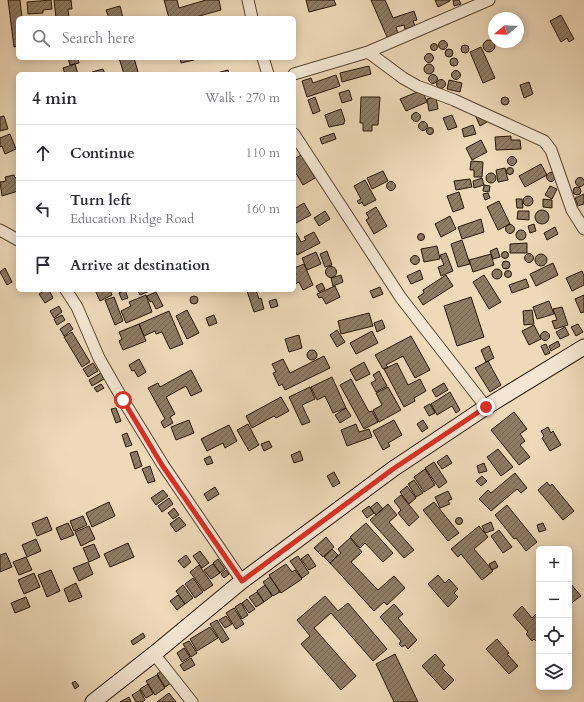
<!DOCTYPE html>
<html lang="en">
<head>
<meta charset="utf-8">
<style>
	:root { --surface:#fff; --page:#f2f2f3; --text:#2b2b33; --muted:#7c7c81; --line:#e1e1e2 }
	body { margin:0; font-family:Cardo,serif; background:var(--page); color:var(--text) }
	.controls { position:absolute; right:12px; bottom:12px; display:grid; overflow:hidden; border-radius:6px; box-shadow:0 2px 10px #0003 }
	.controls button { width:36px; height:36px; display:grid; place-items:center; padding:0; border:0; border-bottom:1px solid var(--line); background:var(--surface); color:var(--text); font:20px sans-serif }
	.compass { position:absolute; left:488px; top:12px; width:36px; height:36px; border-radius:50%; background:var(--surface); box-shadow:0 2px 10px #0003; rotate:251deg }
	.stop { position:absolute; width:12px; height:12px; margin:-9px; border:3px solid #d93025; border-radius:50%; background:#fff }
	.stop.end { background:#d93025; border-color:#fff; box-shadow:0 1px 4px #0008 }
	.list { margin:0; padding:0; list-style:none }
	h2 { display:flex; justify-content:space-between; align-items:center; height:52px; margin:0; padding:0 16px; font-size:17px }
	h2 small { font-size:13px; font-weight:400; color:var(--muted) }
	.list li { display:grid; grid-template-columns:26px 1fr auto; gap:12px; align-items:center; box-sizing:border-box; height:56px; padding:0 16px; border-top:1px solid var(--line) }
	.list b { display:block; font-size:15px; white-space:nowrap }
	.list p { margin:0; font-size:13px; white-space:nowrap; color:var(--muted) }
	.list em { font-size:13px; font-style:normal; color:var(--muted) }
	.icon { flex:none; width:22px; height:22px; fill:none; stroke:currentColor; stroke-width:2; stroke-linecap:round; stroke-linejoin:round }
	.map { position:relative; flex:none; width:584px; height:702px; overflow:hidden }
	.search { position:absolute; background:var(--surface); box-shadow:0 2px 10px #0003; left:16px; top:16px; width:280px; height:44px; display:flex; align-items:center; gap:10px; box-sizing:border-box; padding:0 14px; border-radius:6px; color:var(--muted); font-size:15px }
	.panel { position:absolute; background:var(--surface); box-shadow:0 2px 10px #0003; left:16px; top:72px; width:280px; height:220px; border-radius:6px }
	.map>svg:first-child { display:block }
</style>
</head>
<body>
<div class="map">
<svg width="584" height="702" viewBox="0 0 584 702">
	<defs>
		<pattern id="building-hatch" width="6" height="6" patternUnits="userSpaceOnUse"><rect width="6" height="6" fill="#8f7c63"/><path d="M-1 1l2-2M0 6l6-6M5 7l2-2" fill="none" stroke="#756550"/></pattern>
	</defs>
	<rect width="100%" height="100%" fill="#eed9b9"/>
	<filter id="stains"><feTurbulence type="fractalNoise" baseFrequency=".005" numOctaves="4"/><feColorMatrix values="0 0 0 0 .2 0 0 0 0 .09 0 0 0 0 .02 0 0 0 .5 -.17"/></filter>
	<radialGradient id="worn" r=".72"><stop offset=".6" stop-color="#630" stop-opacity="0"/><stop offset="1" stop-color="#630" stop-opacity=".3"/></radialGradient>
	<path fill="url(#building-hatch)" stroke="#281706" d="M8 0H20L22 18H18V46L14 47Z
		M51 0 52 9 43 10V13L28 14 27 2Z
		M54 0H71L72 9H68L69 18H56Z
		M164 0H177L179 8 206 0H219L221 10 192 18H169Z
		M306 0H334L336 5 309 12Z
		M371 0H385L393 18 414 11 417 20 413 21 415 26 405 29 404 25 396 27 398 34 387 37Z
		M435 0H450V1L438 7Z
		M453 0H459L461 4 454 6Z
		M120 6 123 18H109L106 10Z
		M561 15 574 39 569 42 567 38 561 42 550 21Z
		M483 46a6 6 0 1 1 12 0a6 6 0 1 1-12 0Z
		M438.5 45a4.5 4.5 0 1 1 9 0a4.5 4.5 0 1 1-9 0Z
		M430.5 47a3.5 3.5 0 1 1 7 0a3.5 3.5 0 1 1-7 0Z
		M461 49a4 4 0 1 1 8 0a4 4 0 1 1-8 0Z
		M481 47 495 78 483 83 470 52Z
		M445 53a4 4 0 1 1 8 0a4 4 0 1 1-8 0Z
		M424.5 58a4.5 4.5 0 1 1 9 0a4.5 4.5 0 1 1-9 0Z
		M450 62a4 4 0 1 1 8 0a4 4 0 1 1-8 0Z
		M68 58H78L79 63 70 65Z
		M119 58H134L138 72 132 74H124Z
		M180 58H193L194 60 181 63Z
		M424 69a5 5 0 1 1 10 0a5 5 0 1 1-10 0Z
		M75 64 78 74H65L63 68Z
		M369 66 371 74 342 82 340 73Z
		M103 69 105 74H92V72Z
		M228 70 229 74H213Z
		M451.5 75a4.5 4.5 0 1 1 9 0a4.5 4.5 0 1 1-9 0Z
		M428.5 79a4.5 4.5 0 1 1 9 0a4.5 4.5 0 1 1-9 0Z
		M336 75 340 86 307 97 302 81 311 78 313 83Z
		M436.5 84a4.5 4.5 0 1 1 9 0a4.5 4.5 0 1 1-9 0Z
		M449 80 462 83 460 92 447 89Z
		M529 82 533 94 524 98 520 85Z
		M349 90 352 100 342 103 339 93Z
		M422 90 427 102 406 111 400 99Z
		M315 97 320 111 313 114 308 100Z
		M361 97H380L378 125H372V131H363V123H360Z
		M436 97 438 109 429 111 427 99Z
		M501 101a4 4 0 1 1 8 0a4 4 0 1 1-8 0Z
		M341 109 345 121 344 122V124L329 127 325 115Z
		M411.5 117a4.5 4.5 0 1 1 9 0a4.5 4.5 0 1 1-9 0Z
		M483 114 487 122 480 126 476 117Z
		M452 115 457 127 448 130 443 118Z
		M4 116 8 129 0 131V117Z
		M418.5 126a4.5 4.5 0 1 1 9 0a4.5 4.5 0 1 1-9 0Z
		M473 125 476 134 464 137 462 129Z
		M426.5 131a3.5 3.5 0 1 1 7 0a3.5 3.5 0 1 1-7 0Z
		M334 133 336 139 322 144 320 138Z
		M10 134 16 149 5 154 2 146 0 147V138Z
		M511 136V140H520L521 149 496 150 495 137Z
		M481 140 487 152 472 160 466 148Z
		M301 155 315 178 303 185 294 170V159Z
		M507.5 161a4.5 4.5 0 1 1 9 0a4.5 4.5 0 1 1-9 0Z
		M471 161 483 162 482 177H474V170H470Z
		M541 164 547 175 525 187 519 176Z
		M506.5 171a3.5 3.5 0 1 1 7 0a3.5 3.5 0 1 1-7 0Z
		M505 168 508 180 498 182 496 170Z
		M383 171 388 181 372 189 367 178Z
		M546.5 177a4.5 4.5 0 1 1 9 0a4.5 4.5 0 1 1-9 0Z
		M486 178a5 5 0 1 1 10 0a5 5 0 1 1-10 0Z
		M14 175 15 178 18 177V191L2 196 0 182 6 181 5 177Z
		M575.5 182a4.5 4.5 0 1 1 9 0a4.5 4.5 0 1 1-9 0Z
		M482 178 484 185 474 188 473 181Z
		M470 179 472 187 456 190 454 181Z
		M365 180 376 200 364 206 362 202 359 204 357 201 361 199 354 186Z
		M386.5 186a4.5 4.5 0 1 1 9 0a4.5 4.5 0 1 1-9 0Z
		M484 185 490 186 489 192 483 191Z
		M550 186 557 189 552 199 545 195Z
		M573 191a4 4 0 1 1 8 0a4 4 0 1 1-8 0Z
		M459 192 464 208 453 212 447 196Z
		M488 193 490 198 485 200 483 194Z
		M584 194V204L578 206 575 198Z
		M523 201a5 5 0 1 1 10 0a5 5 0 1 1-10 0Z
		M516 199H522L523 208H517Z
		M543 199 552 200V208L543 207Z
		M499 201 510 224 498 230 487 207Z
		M304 203 311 215 296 223 294 219V209Z
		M376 207 387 226 374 234 366 220 369 218 366 213Z
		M535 217a7 7 0 1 1 14 0a7 7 0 1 1-14 0Z
		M325 211 330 219 319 226 314 218Z
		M518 211H529V220L517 219Z
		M450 216 456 229 441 237 435 224Z
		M481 219 484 232 462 239 458 227Z
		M534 224 536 231 530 233 528 226Z
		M505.5 229a4.5 4.5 0 1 1 9 0a4.5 4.5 0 1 1-9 0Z
		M555 227 558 234 547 240 544 233Z
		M294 229 301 242 306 240 304 237 314 232 320 243 297 255 294 249Z
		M516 235a5 5 0 1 1 10 0a5 5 0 1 1-10 0Z
		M417.5 237a3.5 3.5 0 1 1 7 0a3.5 3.5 0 1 1-7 0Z
		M462 240 470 264 458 267 451 244Z
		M527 243V253H510V244Z
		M437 246 440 259 424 262 421 249Z
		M497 248 500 257 493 259 490 251Z
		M327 251 332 265 325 267 320 254Z
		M501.5 255a3.5 3.5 0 1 1 7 0a3.5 3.5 0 1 1-7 0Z
		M316 252 321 264 307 270 302 258Z
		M446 253 453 271 441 276 438 267 444 265 440 255Z
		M524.5 258a4.5 4.5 0 1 1 9 0a4.5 4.5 0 1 1-9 0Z
		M491 254 494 265 473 272 469 260Z
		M535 260a6 6 0 1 1 12 0a6 6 0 1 1-12 0Z
		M410.5 260a4.5 4.5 0 1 1 9 0a4.5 4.5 0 1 1-9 0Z
		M502 265a4 4 0 1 1 8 0a4 4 0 1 1-8 0Z
		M553 263 558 275 536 286 530 274Z
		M304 264 313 285 303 290 299 282 295 284 294 282V276L296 275 294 268Z
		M325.5 272a5.5 5.5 0 1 1 11 0a5.5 5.5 0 1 1-11 0Z
		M5 268 12 282 7 285 0 272Z
		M492 274a5 5 0 1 1 10 0a5 5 0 1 1-10 0Z
		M420 270 423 279 411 284 407 276Z
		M504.5 274a3.5 3.5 0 1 1 7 0a3.5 3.5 0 1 1-7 0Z
		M582 271 584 276V285L572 291 566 278Z
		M341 275 343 282 333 286 331 278Z
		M446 275 453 286 423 305 418 297 424 293 423 290Z
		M484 275 501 302 489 309 473 282Z
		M526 279 529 287 512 293 509 285Z
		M322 283 325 289 319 292 316 286Z
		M335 286 340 297 326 304 322 297 319 298 317 294Z
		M380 287 383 294 373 298 370 291Z
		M45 290H49L53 298 45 303 39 294Z
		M95 290H110L112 295 100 301Z
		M125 290 128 298 122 300 119 293Z
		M137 290H152L140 295Z
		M250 290H256L259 299 261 298 264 309 254 312 247 291Z
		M156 292 163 306 156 309 152 301 150 302 147 296Z
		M146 295 152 312 126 323 121 311 131 306 129 302Z
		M584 295V312L581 313 575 299Z
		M190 300a4 4 0 1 1 8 0a4 4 0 1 1-8 0Z
		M114 297 123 321 115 325 105 300Z
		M471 297 484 337 457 346 444 306Z
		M276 299 278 306 271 308 269 301Z
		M549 301 554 314 537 319 533 307Z
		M59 306 62 312 54 318 50 311Z
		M562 307 568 325 555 329 552 321 557 320 553 309Z
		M187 310 199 333 187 339 176 316Z
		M532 310 534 324 524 325 523 311Z
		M169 311 183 344 170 349 162 332 156 334 155 331 144 336 139 324Z
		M369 313 373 326 341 334 338 321Z
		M62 315 65 320 57 325 54 319Z
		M214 315 217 323 209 326 206 318Z
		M382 320 385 328 377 332 374 323Z
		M69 323 73 329 64 336 60 329Z
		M139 324 146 341 123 350 119 341 122 339 119 332Z
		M578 324 583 332 576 336 571 327Z
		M534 325 541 339 529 345 522 331Z
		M565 327 569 335 560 339 556 332Z
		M337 330 345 342 337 347 330 335Z
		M372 331 378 343 356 354 350 343Z
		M540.5 336a4.5 4.5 0 1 1 9 0a4.5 4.5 0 1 1-9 0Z
		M72 332 90 362 82 367 64 337Z
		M299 335 302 348 289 352 285 339Z
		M411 336 430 370 415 378 403 356 386 365 388 367 383 369 375 355Z
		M558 341 560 346 551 351 549 346Z
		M546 344 550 353 545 355 541 346Z
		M489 346 494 358 486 362 481 350Z
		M307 355a5 5 0 1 1 10 0a5 5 0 1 1-10 0Z
		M324 356 330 368 285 390 282 384 279 386 273 373 276 372 272 364 283 359 290 373Z
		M139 359 146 372 138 377 134 370 132 371 129 365Z
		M488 361 501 385 490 392 475 368Z
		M364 362 370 374 356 381 350 370Z
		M93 363 98 371 88 377 83 369Z
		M397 363 408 385 420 379 426 391 414 398 415 401 404 407 384 369Z
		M191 370 202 391 191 396 186 386 166 397 175 414 170 417 173 423 164 428 161 422 165 419 148 388 158 383 160 387Z
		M379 371 387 386 376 392 371 383 376 380 373 375Z
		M101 373 104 379 92 386 89 380Z
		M332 377 346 408 333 413 325 396 317 400 311 387Z
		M351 379 369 412 372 411 378 422 364 429 340 385Z
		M444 383 448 390 436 397 432 390Z
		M101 384 104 388 97 392 94 388Z
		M310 387 315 399 302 405 310 422 302 425 289 397Z
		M388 387 401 410 379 422 373 410 382 405 376 393Z
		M450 392 460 410 456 413 452 406 437 415 431 404Z
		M281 397 289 411 276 418 274 416 252 428 246 416Z
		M430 404 435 413 429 416 424 407Z
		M116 408 121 421 116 423 111 409Z
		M346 408 351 416 340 423 335 415Z
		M514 412 527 429 520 434 525 441 520 445 530 457 519 465 491 430Z
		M189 420 194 433 176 440 171 427Z
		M394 420 402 435 388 443 390 446 383 450 373 431Z
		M423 420 428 428 422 432 417 424Z
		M248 424 259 445 249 451 237 430Z
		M356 424 359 432 369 429 372 437 347 446 341 430Z
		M229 425 237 441 225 448 223 443 207 451 201 439Z
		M548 427 551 433 553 431 561 445 550 451 542 438 544 436 541 431Z
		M127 433 132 445 126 447 122 435Z
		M269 441 272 447 264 451 261 444Z
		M498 449 513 467 501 476 487 457Z
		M137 451 142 466 135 469 130 453Z
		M300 451 303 460 294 463 291 455Z
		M447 455 452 463 442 469 437 462Z
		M210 456 213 463 207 465 204 459Z
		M434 462 447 482 439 488 425 468Z
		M484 463 487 471 479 473 477 466Z
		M150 466 155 481 148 483 142 469Z
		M425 469 435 485 424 492 414 477Z
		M334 472 340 483 333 487 327 476Z
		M515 473 527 488 521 493 517 489 491 511 479 499 488 490 491 493Z
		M482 476 487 481 481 486 476 481Z
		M414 480 423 493 416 497 408 484Z
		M547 482 550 486 552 484 574 511 563 520 538 490Z
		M407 486 416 498 409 504 400 492Z
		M215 487 219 494 208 501 204 494Z
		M163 490 168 496 156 505 151 498Z
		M448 491 452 499 448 501 450 504 440 508 435 497Z
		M401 495 419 517 409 526 398 513 401 510 394 501Z
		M169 498 173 504 162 512 158 506Z
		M109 502 115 516 92 527 86 513Z
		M377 502 383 509 376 515 370 508Z
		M434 502 459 533 448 541 423 510Z
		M388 504 397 515 389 522 414 550 404 558 370 520Z
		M507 505 537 542 526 551 516 538 514 539 495 515Z
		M369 506 374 513 367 518 362 511Z
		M174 508 179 515 173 519 168 513Z
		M83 516 87 525 74 531 70 521Z
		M47 517 52 530 37 536 32 523Z
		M179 517 186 525 176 532 170 524Z
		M455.5 521a3.5 3.5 0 1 1 7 0a3.5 3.5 0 1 1-7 0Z
		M491 522 494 530 485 533 482 526Z
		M68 523 74 535 61 540 56 528Z
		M366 523 393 553 383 562 365 543 360 548 350 537Z
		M543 523 546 530 539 532 537 525Z
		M89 526 95 539 81 546 75 532Z
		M479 526 488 537 474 549 493 571 482 580 461 554 458 557 451 549Z
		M499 530 512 547 503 553 491 536Z
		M326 537 334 547 323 557 314 548Z
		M350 538 362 552 351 562 378 590 394 576 405 588 387 605 384 602 374 611 330 563 341 553 338 549Z
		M36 539 41 551 27 557 22 545Z
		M128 543 134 557 110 567 104 554Z
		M94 544 100 557 89 562 83 548Z
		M332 549 338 555 330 563 324 557Z
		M200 551 209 563 202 568 193 556Z
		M6 553 12 567 0 572V555Z
		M308 554 316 566 309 570 301 559Z
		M186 555 191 562 184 568 178 561Z
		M298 556 309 573 302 578 290 561Z
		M26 557 32 570 19 575 13 562Z
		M218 559 225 569 220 573 213 563Z
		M495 561 498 567 492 570 489 564Z
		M88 562 93 574 79 581 73 568Z
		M213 564 220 573 211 579 204 570Z
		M286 564 292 572 295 570 302 579 281 593 269 575Z
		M199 565 213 585 204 591 190 572Z
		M51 570 60 591 47 597 38 575Z
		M226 570 229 574 224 578 221 574Z
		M34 573 40 587 24 594 18 580Z
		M438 575 445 583 449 579 458 589 454 593 458 597 448 607 428 584Z
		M270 577 280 592 273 596 263 582Z
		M193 578 203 592 195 598 185 584Z
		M76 583 82 597 69 602 64 589Z
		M569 583H570L581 596 570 604Z
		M183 585 193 598 185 604 176 591Z
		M265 585 272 596 264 602 257 591Z
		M257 592 264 602 256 607 249 597Z
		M178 595 185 604 177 610 170 601Z
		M325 596 338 611 348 603 387 649 373 661 331 613 314 628 356 676 341 690 301 644 310 636 297 620Z
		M26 597 30 607 15 613 11 603Z
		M247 599 255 609 249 613 242 603Z
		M241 603 248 615 242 619 235 607Z
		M394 604 403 614 398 618 417 640 408 649 405 645 402 647 399 644 401 641 380 617Z
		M522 606 532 618 536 614 539 618V644L534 639 532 641 526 634 528 632 513 615Z
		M234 608 244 624 236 629 226 613Z
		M226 616 232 624 225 628 219 620Z
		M217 620 229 639 222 643 210 624Z
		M210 627 218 638 197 651 190 639Z
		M143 633 145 637 133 645 131 641Z
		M497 639 509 653 507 654 518 666 509 674 486 649Z
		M189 641 197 653 191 657 183 644Z
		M184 648 190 657 182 662 177 653Z
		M395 654 418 702H394L376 664Z
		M435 654 445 665 442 668 454 680 444 690 422 666Z
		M191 658 195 665 184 671 180 665Z
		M164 669 173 682 165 687 157 674Z
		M157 675 165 688 155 695 146 681Z
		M75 681 79 686 75 689 72 683Z
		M148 684 153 694 146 698 140 689Z
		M140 690 145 700 142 702H136L132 695Z
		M169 693 176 702H157Z
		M129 697 131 702H120Z"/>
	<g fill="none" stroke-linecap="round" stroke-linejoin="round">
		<defs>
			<path id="street" d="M248 0 252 18
				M368 52 403 78 417 86 454 100 544 141 551 150 572 210 584 229
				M263 58 268 74
				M294 74 368 52 489 0
				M294 134 401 298 486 407
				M0 230 18 240
				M66 290 77 307 99 358 123 400 163 465 242 581
				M154 654 192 702"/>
			<path id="secondary" d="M93 702 154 654 242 581 393 469 486 407 584 347"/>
		</defs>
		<use href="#street" stroke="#5a4833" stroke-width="13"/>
		<use href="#secondary" stroke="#281706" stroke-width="17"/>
		<use href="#street" stroke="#f4e6d2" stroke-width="11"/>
		<use href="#secondary" stroke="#f4e6d2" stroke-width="15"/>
	</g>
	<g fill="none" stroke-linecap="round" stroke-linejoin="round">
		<path stroke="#d93025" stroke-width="5" d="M123 400 162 465 242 581 393 469 486 407"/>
	</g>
	<rect width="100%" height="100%" filter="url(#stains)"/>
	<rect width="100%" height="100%" fill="url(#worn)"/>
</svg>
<div class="controls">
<button>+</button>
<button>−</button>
<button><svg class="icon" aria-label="locate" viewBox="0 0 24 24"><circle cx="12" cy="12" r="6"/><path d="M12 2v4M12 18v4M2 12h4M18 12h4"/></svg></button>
<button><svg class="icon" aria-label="layers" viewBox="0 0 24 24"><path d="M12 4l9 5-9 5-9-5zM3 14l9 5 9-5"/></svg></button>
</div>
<svg class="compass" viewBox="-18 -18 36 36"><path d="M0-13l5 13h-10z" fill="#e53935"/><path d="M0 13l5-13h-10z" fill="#7c7c81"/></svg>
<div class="stop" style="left:123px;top:400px"></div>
<div class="stop end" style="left:486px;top:407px"></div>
<div class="search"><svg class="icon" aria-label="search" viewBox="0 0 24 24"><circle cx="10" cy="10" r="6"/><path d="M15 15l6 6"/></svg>Search here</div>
<section class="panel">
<h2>4 min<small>Walk · 270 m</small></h2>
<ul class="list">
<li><svg class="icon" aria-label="ahead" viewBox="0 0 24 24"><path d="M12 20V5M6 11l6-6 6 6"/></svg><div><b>Continue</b></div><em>110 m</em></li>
<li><svg class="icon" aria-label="left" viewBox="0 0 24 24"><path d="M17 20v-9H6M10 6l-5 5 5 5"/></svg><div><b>Turn left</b><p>Education Ridge Road</p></div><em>160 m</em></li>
<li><svg class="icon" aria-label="arrive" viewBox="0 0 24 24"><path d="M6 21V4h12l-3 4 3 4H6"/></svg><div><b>Arrive at destination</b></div></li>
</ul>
</section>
</div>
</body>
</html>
